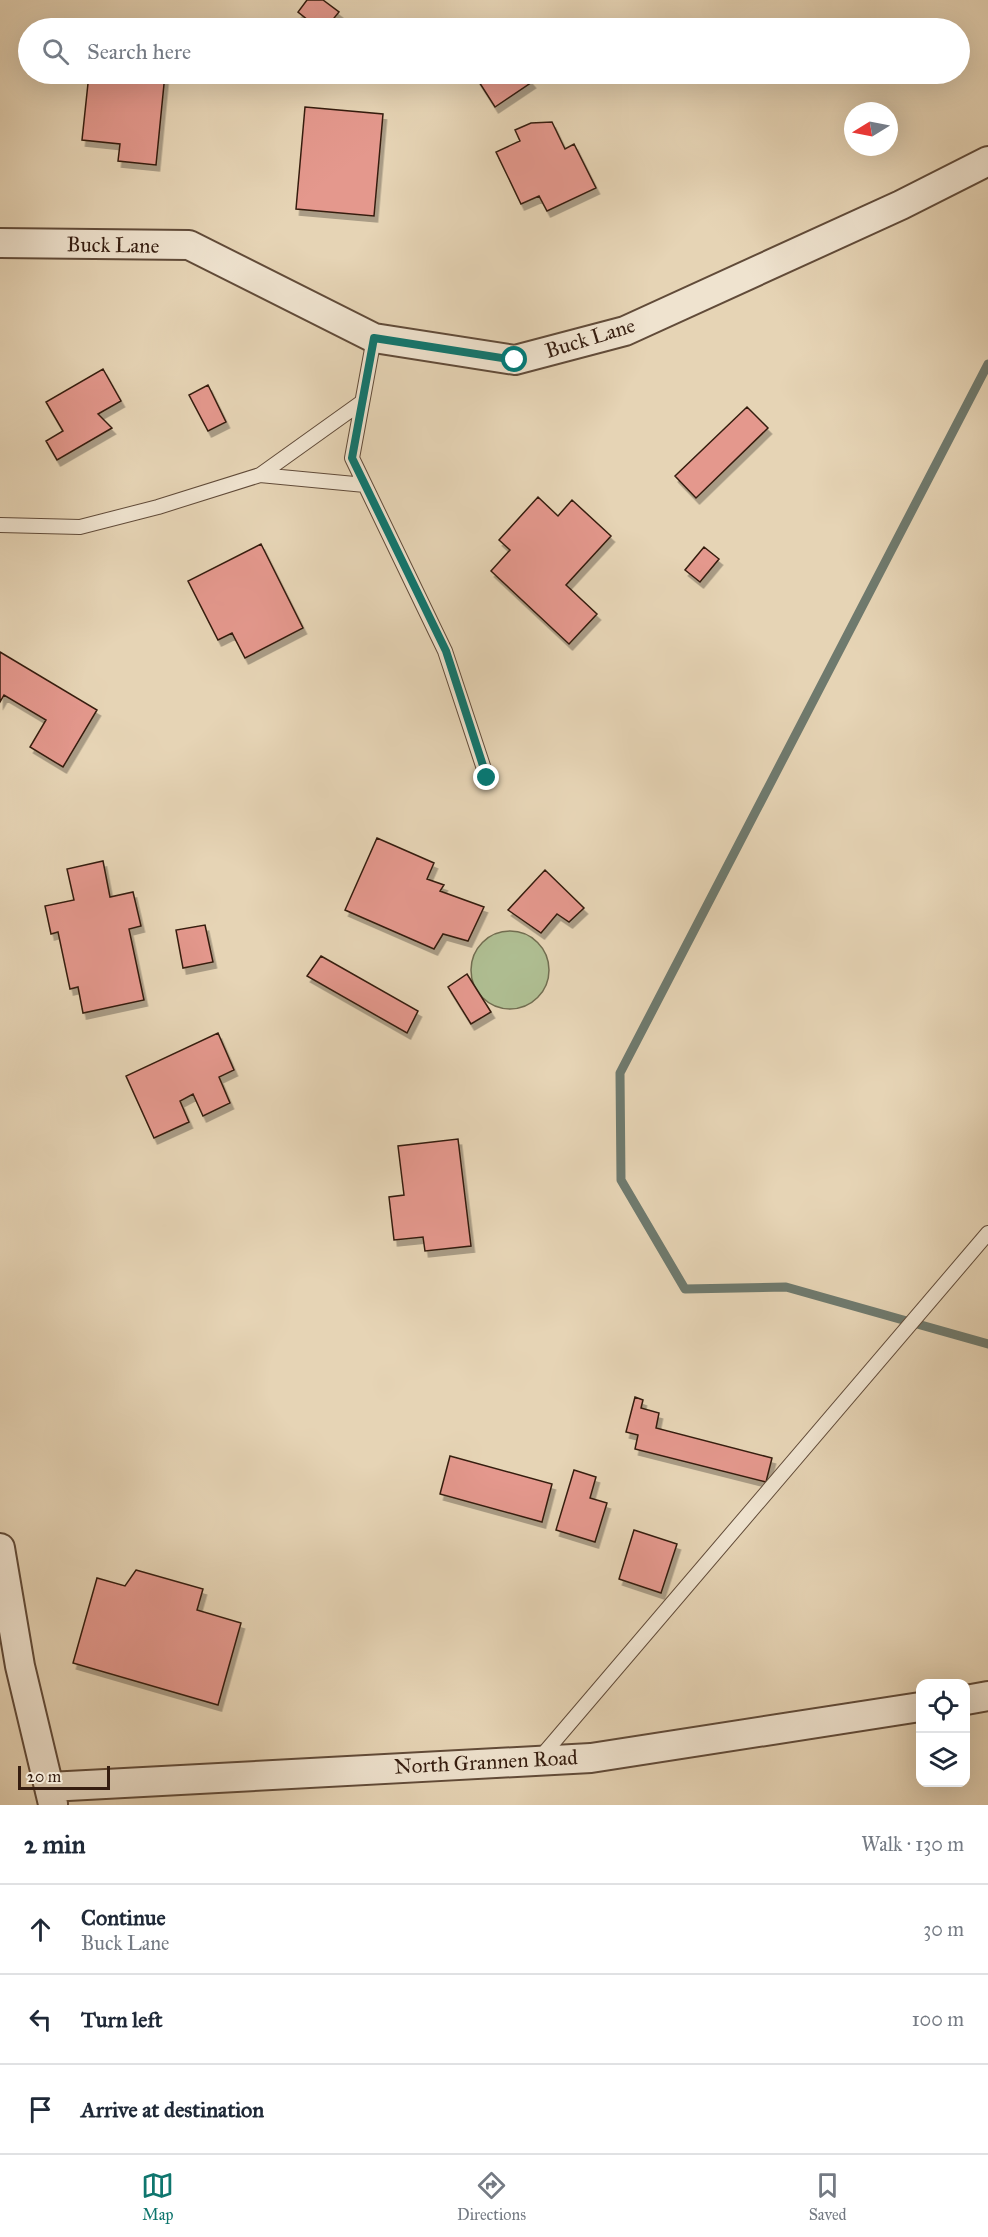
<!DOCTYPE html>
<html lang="en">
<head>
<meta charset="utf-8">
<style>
	:root { --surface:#fff; --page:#f2f2f3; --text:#1f2937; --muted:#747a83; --line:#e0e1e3; --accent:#0f766e }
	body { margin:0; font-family:"IM FELL Great Primer",serif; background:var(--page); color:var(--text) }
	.controls { position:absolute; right:18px; bottom:18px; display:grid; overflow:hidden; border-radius:12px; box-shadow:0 6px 24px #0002 }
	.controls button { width:54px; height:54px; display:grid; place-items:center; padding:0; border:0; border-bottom:2px solid var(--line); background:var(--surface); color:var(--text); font:30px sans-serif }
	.compass { position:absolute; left:844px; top:102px; width:54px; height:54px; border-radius:50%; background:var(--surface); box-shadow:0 6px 24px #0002; rotate:260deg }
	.scale { position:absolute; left:18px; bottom:15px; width:92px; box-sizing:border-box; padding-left:6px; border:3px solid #351d10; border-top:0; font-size:16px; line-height:21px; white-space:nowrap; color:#351d10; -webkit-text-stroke:4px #efe3cf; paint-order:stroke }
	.stop { position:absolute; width:18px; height:18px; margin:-14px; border:4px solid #0f766e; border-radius:50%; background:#fff }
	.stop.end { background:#0f766e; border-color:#fff; box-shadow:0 2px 6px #0008 }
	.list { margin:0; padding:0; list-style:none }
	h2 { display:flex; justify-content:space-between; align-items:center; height:78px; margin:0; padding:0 24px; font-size:26px }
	h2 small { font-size:20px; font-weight:400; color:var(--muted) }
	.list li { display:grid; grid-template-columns:39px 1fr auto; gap:18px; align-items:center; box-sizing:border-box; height:90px; padding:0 24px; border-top:2px solid var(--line) }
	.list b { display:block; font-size:22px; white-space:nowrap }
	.list p { margin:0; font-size:20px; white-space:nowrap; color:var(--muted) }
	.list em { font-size:20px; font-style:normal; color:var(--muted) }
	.icon { flex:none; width:33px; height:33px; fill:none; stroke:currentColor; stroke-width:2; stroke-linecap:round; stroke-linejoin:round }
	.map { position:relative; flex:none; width:988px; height:1805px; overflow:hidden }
	.search { position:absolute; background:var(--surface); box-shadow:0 6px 24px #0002; left:18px; right:18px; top:18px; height:66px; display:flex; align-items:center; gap:15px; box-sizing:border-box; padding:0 21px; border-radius:33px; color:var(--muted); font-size:22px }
	.sheet { height:348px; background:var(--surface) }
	nav { display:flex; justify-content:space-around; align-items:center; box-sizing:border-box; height:84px; border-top:2px solid var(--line); background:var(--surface); font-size:16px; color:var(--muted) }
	nav a { display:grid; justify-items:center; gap:3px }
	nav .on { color:var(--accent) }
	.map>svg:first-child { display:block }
</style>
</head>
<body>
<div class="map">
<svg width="988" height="1805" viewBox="0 0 988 1805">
	<defs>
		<filter id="shadow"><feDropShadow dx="3.5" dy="6" stdDeviation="0" flood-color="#0004"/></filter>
	</defs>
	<rect width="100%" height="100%" fill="#e6d4b5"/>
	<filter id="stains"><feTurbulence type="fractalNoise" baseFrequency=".00333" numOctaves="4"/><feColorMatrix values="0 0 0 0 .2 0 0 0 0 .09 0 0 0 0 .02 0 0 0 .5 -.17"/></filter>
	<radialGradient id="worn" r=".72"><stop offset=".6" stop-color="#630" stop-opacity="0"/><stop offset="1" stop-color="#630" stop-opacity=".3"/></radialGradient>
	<path fill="#afbe92" stroke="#726e51" stroke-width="1.5" d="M471 970a39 39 0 1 1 78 0a39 39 0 1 1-78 0Z"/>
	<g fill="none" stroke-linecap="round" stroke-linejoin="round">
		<path stroke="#6f7a6e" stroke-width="9" d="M988 364 620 1073 621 1180 685 1289 786 1287 988 1344"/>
	</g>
	<path fill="#e4988d" stroke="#351d10" stroke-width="1.5" filter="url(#shadow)" d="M307 0H323L339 12 326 28H318L298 12Z
		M89 74H165L156 165 118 161 120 144 82 140Z
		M474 74H525L532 82 495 107Z
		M305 107 383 114 374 216 296 209Z
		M552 122 565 149 574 144 596 188 547 211 539 196 521 204 496 152 520 141 515 130 531 123Z
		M103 369 121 401 98 414 112 428 57 460 46 441 63 431 46 402Z
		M208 385 226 422 208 431 189 395Z
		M747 407 768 428 696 498 675 476Z
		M538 497 558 516 572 500 611 536 566 585 597 614 569 644 491 571 510 550 499 540Z
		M261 544 303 628 245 658 232 633 218 640 188 581Z
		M704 547 719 559 700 582 685 570Z
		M0 652 97 710 63 767 30 747 46 720 4 695 0 702Z
		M377 838 434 863 427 879 444 885 440 891 484 907 468 941 443 934 434 949 345 910Z
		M103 861 110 897 133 892 141 926 129 929 144 1000 83 1013 78 987 70 989 58 932 51 934 45 906 74 900 67 869Z
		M545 870 584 908 569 922 557 914 541 933 508 910Z
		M205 925 213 962 183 968 176 930Z
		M321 956 418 1011 407 1033 307 976Z
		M467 974 491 1012 471 1024 448 987Z
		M218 1033 234 1070 219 1077 230 1103 203 1116 193 1094 180 1101 189 1122 154 1138 126 1076Z
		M458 1139 471 1246 425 1251 423 1237 394 1240 389 1197 404 1195 398 1146Z
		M635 1397 643 1400 641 1408 659 1413 656 1428 772 1458 766 1482 635 1449 638 1435 626 1432Z
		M450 1456 552 1484 542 1522 440 1494Z
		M574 1470 596 1477 590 1498 607 1503 595 1542 556 1530Z
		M634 1530 677 1544 661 1593 619 1579Z
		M136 1570 203 1589 197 1610 241 1623 218 1705 73 1663 97 1578 125 1586Z"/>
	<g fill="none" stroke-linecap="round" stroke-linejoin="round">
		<defs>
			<path id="lane" d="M374 338 352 458 445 651 487 778
				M260 475 362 402
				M0 525 80 527 158 507 260 475 365 485
				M540 1758 988 1233"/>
			<path id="street" d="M0 243 189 245 374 338 515 360 625 331 901 205 988 161
				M0 1548 20 1666 53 1804
				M966 1700 988 1696
				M49 1787 591 1758 920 1707"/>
		</defs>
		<use href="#lane" stroke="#614b39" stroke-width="16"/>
		<use href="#street" stroke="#614b39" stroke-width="32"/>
		<use href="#lane" stroke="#efe3cf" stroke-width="14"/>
		<use href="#street" stroke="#efe3cf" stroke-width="28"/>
	</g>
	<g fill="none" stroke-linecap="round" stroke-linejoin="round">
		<path stroke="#0f766e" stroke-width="8" d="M487 778 446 651 352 458 374 338 515 360"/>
	</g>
	<g text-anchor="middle" stroke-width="4.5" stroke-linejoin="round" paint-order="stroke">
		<g font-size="21" fill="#351d10" stroke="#efe3cf">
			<text transform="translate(113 245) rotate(1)" y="7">Buck Lane</text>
			<text transform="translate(590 338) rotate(-17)" y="7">Buck Lane</text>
			<text transform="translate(486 1762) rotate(-3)" y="7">North Grannen Road</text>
		</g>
	</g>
	<rect width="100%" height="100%" filter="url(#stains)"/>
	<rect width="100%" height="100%" fill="url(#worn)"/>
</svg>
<div class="controls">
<button><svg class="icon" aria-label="locate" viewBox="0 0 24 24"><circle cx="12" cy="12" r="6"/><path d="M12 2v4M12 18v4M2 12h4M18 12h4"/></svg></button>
<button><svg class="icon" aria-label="layers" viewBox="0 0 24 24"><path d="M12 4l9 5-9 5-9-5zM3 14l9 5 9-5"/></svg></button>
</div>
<svg class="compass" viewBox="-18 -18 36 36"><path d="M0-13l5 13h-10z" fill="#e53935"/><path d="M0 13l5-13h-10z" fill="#747a83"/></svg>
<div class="scale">20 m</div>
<div class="stop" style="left:515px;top:360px"></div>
<div class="stop end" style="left:487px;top:778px"></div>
<div class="search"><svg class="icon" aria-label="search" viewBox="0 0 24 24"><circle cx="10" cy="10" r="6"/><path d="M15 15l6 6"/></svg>Search here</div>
</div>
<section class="sheet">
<h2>2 min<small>Walk · 130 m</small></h2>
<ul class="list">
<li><svg class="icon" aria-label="ahead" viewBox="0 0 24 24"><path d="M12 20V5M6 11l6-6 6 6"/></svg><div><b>Continue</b><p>Buck Lane</p></div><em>30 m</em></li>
<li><svg class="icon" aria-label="left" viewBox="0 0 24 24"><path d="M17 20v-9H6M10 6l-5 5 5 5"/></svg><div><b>Turn left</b></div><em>100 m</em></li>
<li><svg class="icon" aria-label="arrive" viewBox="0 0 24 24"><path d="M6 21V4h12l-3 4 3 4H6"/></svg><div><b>Arrive at destination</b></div></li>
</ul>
</section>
<nav>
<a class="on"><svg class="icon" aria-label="map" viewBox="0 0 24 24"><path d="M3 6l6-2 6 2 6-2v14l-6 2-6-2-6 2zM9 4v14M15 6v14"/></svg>Map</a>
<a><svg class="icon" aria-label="directions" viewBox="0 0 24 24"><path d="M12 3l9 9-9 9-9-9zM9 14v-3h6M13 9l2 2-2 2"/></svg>Directions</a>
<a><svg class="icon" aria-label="saved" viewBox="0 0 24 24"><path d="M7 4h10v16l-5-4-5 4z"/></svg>Saved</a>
</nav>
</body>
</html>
